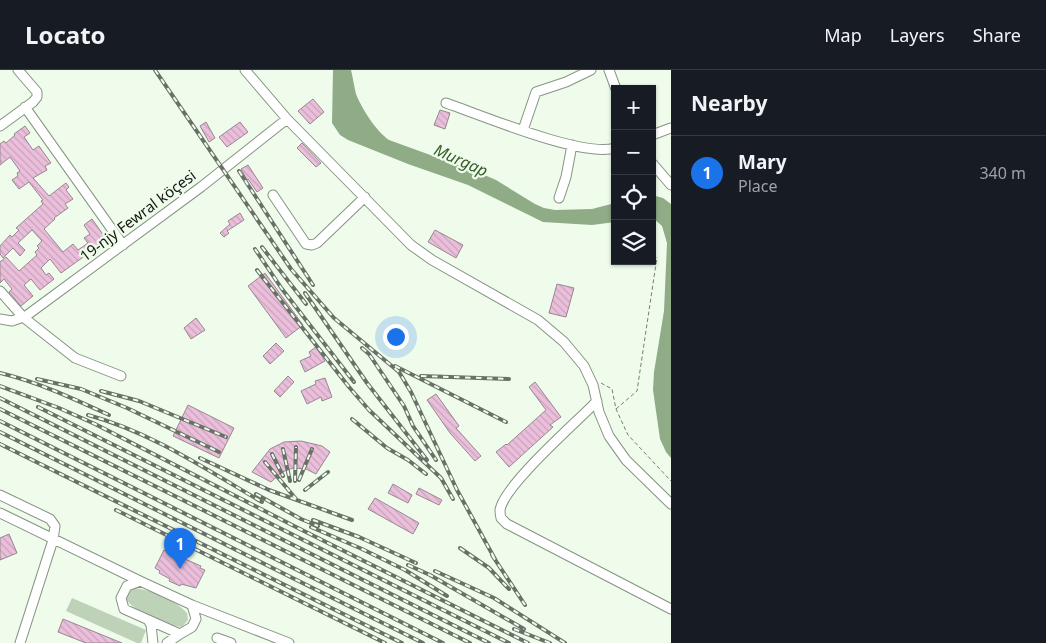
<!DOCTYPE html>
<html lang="en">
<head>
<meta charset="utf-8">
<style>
	:root { --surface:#171b24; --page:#20242c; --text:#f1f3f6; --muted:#9ea1a6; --line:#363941; --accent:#1a73e8 }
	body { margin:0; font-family:"Noto Sans",sans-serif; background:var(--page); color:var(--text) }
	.controls { position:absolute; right:15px; top:15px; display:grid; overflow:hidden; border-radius:0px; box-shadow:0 1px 4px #0004 }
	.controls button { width:45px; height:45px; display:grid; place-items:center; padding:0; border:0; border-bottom:1px solid var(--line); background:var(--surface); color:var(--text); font:25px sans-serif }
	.you { position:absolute; left:395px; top:266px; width:18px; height:18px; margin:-12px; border:4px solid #fff; border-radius:50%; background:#1a73e8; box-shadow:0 0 0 8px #1a73e833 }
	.badge { display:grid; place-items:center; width:32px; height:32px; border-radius:50%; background:var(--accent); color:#fff; font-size:16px; font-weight:700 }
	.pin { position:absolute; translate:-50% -41px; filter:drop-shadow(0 1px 2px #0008) }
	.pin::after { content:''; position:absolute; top:26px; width:18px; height:15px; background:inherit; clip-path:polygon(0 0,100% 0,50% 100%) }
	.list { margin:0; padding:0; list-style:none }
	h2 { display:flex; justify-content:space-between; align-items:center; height:65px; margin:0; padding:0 20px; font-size:21px }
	h2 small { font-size:16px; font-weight:400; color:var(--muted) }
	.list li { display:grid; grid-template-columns:32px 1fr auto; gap:15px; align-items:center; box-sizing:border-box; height:75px; padding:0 20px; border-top:1px solid var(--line) }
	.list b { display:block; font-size:19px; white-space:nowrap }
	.list p { margin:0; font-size:16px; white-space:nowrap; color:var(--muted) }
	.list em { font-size:16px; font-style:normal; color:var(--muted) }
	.icon { flex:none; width:28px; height:28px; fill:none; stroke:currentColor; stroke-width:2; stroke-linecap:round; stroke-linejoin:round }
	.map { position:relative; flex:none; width:671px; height:573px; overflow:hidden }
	header { display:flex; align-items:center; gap:30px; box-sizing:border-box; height:70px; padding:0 25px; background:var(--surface); border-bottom:1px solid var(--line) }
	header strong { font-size:24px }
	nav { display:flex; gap:28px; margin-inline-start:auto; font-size:18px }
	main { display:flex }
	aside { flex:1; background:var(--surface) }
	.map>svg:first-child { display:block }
</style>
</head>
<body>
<header>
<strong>Locato</strong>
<nav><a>Map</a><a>Layers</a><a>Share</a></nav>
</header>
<main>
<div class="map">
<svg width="671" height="573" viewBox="0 0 671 573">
	<defs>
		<pattern id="building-back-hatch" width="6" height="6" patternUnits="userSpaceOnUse" patternTransform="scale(1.25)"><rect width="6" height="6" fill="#ebbfdb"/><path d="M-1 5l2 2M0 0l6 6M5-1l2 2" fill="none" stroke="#c9a3bb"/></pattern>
	</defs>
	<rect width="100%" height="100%" fill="#effcec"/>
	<path fill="#bed2b8" d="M136 518C153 521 175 530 187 543L188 550 182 557C165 555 135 543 125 528L128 520Z
		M72 528 146 560 141 573H137L66 541Z"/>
	<path fill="#8fac87" d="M333 0H351C353 8 354 16 356 24 362 39 376 61 389 70L480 103 496 110 535 134 544 138 555 140 592 139 615 133V152L592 155 543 152 468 115 408 94 348 70 340 65 332 53Z
		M652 125 663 128 671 134V388L666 382 660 369 653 320 654 302 664 241 667 173 662 156 652 147Z"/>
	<path fill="url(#building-back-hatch)" stroke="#988791" d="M313 29 324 42 310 54 298 41Z
		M440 40 450 43 445 59 434 55Z
		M206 52 215 68 209 72 200 56Z
		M240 52 248 62 227 77 219 67Z
		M25 56 30 63 24 67 33 80 39 76 51 93 45 96 47 100 33 108 49 126 66 113 69 117 66 120 73 129 65 134 68 138 54 148 55 149 44 159 63 182 73 174 78 180 88 173 84 168 90 164 84 155 92 149 107 170 61 203 50 189 41 198 46 205 49 203 54 209 40 220 31 209 24 215 33 226 21 236 9 222 12 219 4 209 0 213V192L6 187 19 201 37 185 35 182 39 178 37 176 42 171 32 160 18 173 25 180 20 186 13 178 3 188 0 184V176L10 165 12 167 19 160 16 158 43 134 41 131 43 130 29 112 19 119 12 110 18 106 17 103 20 101 10 87 0 95V74L4 71 6 73 15 65 14 64Z
		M302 73 321 93 316 97 297 78Z
		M248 95 263 118 257 122 248 109 247 110 241 99Z
		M240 143 244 150 227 161 229 163 224 167 220 163 230 154 228 151Z
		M435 160 463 175 456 188 428 172Z
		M265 203 303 255 286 268 248 216Z
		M557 214 574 218 566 247 549 243Z
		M196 248 205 260 191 269 184 258Z
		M276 273 284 281 270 294 263 286Z
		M316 277 325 291 305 302 300 291 311 286 309 282Z
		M288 306 294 312 280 327 274 321Z
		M325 308 332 327 322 331 321 327 307 334 301 321 316 314 315 311Z
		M535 312 561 347 550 355 553 357 509 397 496 382 506 374 507 375 546 340 529 317Z
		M436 324 459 356 456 358 481 386 475 391 450 363 427 330Z
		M188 335 234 358 219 388 173 366Z
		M301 371 322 376 330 382 316 404 306 399 293 398 282 402 271 412 252 402 270 379 284 372Z
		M393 414 412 425 408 433 388 423Z
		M419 418 442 430 439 435 416 424Z
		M375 428 419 453 413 464 368 439Z
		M9 464 17 483 0 490V468Z
		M164 480 201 496 200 498 205 500 196 518 181 514 180 516 169 511 170 509 159 503 160 501 155 498Z
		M63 549 122 573H86L58 562Z"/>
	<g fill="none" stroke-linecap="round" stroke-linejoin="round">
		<defs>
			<path id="minor" d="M245 0 287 49 411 175 432 190 538 250 564 272 584 296 593 315 599 342 609 366 626 390 671 434
				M609 0 616 19
				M446 33C481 45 583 88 615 78
				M25 37 123 175
				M0 56 33 32 37 27V22L18 0
				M523 60 536 22 566 12 591 0
				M652 65 671 58
				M652 93 671 115
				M273 125 306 174 312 175 317 173 365 127
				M559 128 566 107 572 75
				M0 221 23 247 75 288 121 306
				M0 249 12 251 26 246 201 117 287 49
				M597 331C577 352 504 415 500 440 500 442 500 445 501 448L507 454 671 539
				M0 425 50 449 55 456 53 470 20 573
				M0 443 140 511
				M140 511 192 535 196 549 192 557 180 564 124 539 121 528 127 516Z
				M192 535 289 573
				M148 550 151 555 153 573
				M217 568 231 573
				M167 573 180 564"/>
		</defs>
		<use href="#minor" stroke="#879384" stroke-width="11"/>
		<path stroke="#777f75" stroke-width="1" stroke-dasharray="4 2.5" stroke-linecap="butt" d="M601 313 612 319 616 339 628 365 671 411
			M616 339 637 321 657 187"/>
		<use href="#minor" stroke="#fff" stroke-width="9"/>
		<defs>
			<path id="rail" d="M155 0 291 199 334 248 399 302 411 322 457 420 496 491
				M239 101 313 215
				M262 177 306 234
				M255 179 282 219 354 312
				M257 200 349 317 369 340 441 408 453 429
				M305 223 367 313 427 390
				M362 278 369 284 404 336 413 356 436 390
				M395 296 506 352
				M0 303C38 312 74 329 109 345
				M421 306 509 309
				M37 309 81 319 127 338 219 382
				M0 316 59 338 95 354 296 457 528 573
				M101 321 139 331 226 367
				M0 328 489 573
				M38 337 509 573
				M0 339 470 573
				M88 345C151 362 207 400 262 432
				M352 349 387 378 408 390 426 404
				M0 351 443 573
				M0 362 423 573
				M0 374 402 573
				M283 379 290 411
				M272 384 283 406
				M200 388 269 420 352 450
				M265 392 296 429
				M299 410 312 379
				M295 411 296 377
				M305 420 328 402
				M256 424 301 449 318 456
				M116 440 385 573
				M313 450 359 467 416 493
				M311 457 362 479 405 500 447 526
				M460 478 489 498 509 519
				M492 485 525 535
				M408 495 430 505 524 559
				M435 501 494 528 565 573
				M514 559 550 573"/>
		</defs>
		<use href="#rail" stroke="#697167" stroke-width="4"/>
		<use href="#rail" stroke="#effcec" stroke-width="2" stroke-dasharray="5.5" stroke-linecap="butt"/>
	</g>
	<g text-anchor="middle" stroke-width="4.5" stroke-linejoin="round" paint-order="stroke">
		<g font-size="15" fill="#141813" stroke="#effcec">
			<text transform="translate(138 146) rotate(-37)" y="5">19-njy Fewral köçesi</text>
		</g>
		<g font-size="16" font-style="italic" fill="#365d29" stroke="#effcec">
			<text transform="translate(461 90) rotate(24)" y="6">Murgap</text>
		</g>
	</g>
</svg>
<div class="controls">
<button>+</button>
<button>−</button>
<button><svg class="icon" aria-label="locate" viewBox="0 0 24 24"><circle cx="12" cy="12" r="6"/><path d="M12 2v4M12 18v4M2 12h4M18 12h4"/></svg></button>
<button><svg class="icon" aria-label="layers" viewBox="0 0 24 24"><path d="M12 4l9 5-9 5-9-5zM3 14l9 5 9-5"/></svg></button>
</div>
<div class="you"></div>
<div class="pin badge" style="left:180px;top:499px">1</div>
</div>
<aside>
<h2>Nearby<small></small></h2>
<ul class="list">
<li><span class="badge">1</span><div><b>Mary</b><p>Place</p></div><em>340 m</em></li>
</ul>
</aside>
</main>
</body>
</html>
